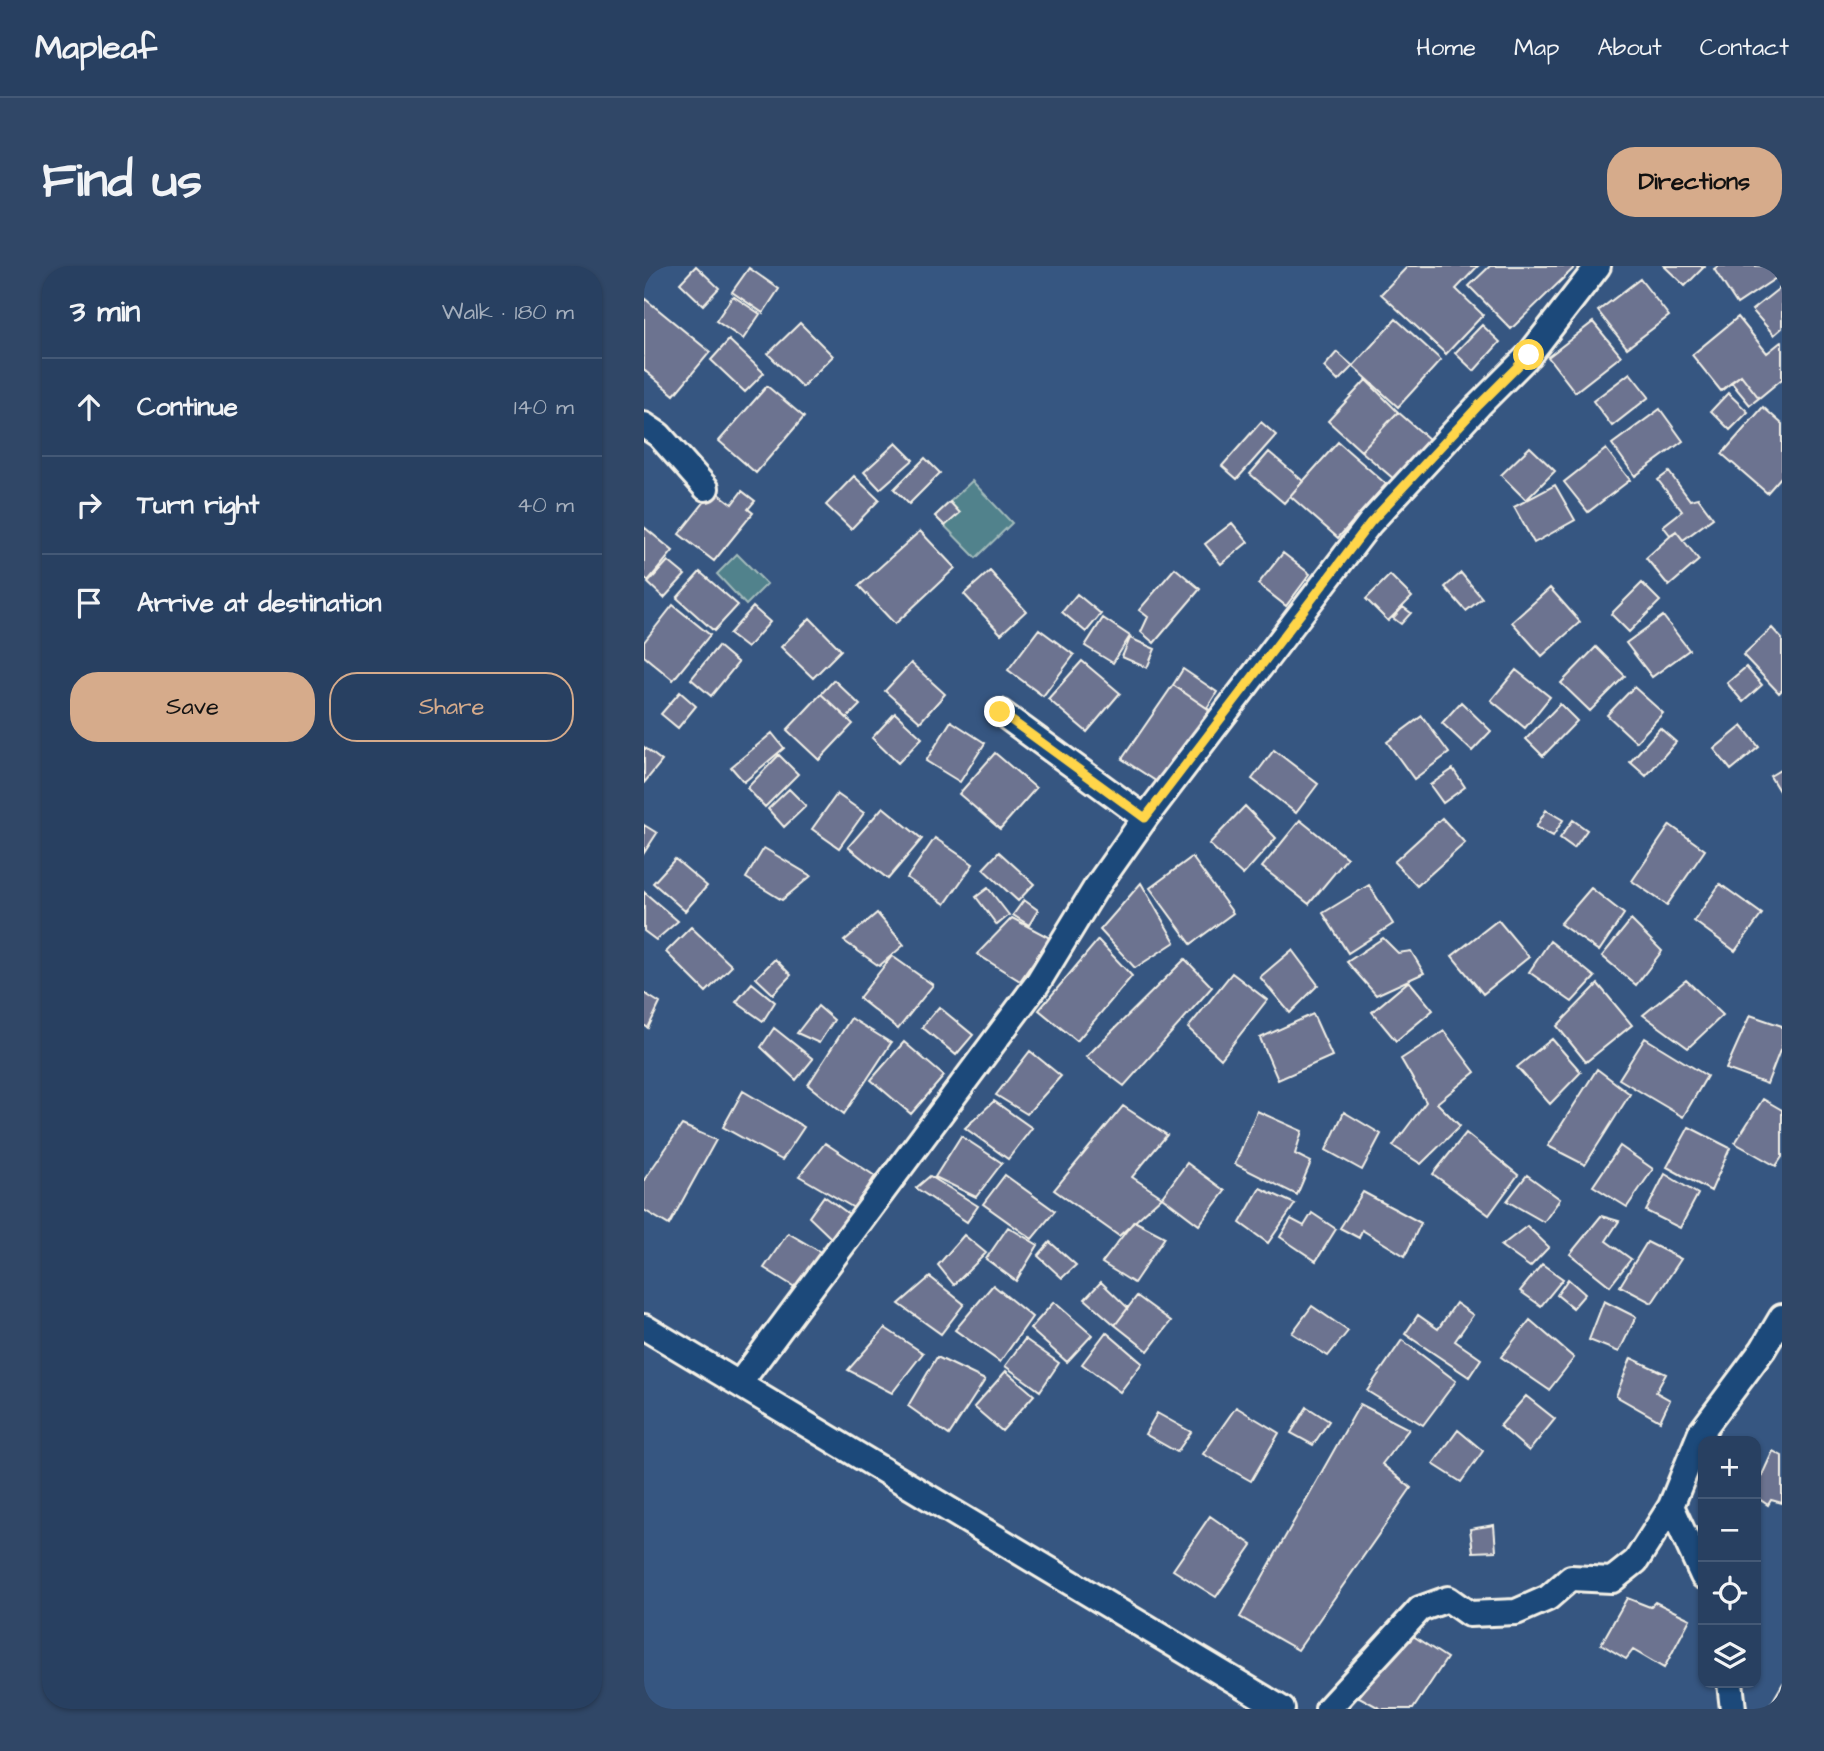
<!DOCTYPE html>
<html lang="en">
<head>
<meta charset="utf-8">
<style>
	:root { --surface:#284061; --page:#304767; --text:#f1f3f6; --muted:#a5afbd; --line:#445976; --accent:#d6ab8b }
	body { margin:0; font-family:"Architects Daughter",sans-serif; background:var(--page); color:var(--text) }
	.controls { position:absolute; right:21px; bottom:21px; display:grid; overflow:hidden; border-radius:14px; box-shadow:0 2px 5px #0004 }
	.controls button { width:63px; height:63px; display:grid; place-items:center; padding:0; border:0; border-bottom:2px solid var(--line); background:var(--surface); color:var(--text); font:35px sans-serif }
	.stop { position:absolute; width:21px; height:21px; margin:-16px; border:5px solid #ffd54a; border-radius:50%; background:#fff }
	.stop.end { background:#ffd54a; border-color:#fff; box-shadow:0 2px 7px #0008 }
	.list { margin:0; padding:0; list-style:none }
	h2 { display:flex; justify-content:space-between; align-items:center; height:91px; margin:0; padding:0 28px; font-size:30px }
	h2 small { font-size:23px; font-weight:400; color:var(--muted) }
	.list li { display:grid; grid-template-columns:46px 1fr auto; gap:21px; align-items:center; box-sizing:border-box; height:98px; padding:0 28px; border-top:2px solid var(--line) }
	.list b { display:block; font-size:26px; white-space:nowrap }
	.list em { font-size:23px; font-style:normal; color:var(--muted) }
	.actions { display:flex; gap:14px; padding:21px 28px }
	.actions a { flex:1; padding:16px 0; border:2px solid var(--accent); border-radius:28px; text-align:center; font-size:24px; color:var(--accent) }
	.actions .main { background:var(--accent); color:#111 }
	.icon { flex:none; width:38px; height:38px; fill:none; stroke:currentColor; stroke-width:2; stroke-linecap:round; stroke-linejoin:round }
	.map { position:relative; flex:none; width:1138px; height:1443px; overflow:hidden; border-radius:28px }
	header { display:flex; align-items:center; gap:42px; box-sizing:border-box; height:98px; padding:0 35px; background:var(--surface); border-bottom:2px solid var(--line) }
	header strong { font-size:33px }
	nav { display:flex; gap:38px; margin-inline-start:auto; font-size:24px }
	.intro { display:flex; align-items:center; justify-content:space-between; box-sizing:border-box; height:168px; padding:0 42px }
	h1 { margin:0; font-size:49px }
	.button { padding:18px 32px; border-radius:28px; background:var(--accent); color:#111; font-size:24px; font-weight:700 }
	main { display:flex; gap:42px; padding:0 42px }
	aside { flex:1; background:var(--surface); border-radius:28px; box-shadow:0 2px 5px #0004 }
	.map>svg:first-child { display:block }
</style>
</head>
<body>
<header>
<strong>Mapleaf</strong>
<nav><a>Home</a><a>Map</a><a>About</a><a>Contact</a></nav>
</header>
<div class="intro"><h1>Find us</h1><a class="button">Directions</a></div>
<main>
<aside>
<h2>3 min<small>Walk · 180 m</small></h2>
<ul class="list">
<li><svg class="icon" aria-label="ahead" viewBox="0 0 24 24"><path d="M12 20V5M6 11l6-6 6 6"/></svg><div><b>Continue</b></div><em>140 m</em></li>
<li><svg class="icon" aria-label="right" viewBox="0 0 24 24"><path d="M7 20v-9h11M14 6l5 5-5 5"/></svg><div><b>Turn right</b></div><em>40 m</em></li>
<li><svg class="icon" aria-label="arrive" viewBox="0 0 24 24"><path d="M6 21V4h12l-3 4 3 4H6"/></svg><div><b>Arrive at destination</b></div></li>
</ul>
<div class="actions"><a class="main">Save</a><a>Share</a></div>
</aside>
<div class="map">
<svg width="1138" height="1443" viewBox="0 0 1138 1443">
	<rect width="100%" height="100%" fill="#365681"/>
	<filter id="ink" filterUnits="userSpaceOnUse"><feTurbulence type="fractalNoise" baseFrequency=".0143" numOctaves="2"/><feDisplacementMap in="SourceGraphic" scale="14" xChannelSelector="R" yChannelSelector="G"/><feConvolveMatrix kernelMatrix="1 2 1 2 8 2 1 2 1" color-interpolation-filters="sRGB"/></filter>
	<g filter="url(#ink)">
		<path fill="#51828c" stroke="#a2baba" stroke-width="2" d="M328 215 368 257 332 292 291 250Z
			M93 288 123 318 102 339 73 308Z"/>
		<path fill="#6c7390" stroke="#f4f1e8" stroke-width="2" d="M52 0 75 22 59 39 36 17Z
			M764 0H834L812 23 839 49 802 88 737 28Z
			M846 0H932L867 63 825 20Z
			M1020 0H1061L1041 20Z
			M1074 0H1135L1138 8 1093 38 1070 3Z
			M105 2 135 23 119 47 88 26Z
			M996 13 1025 50 983 82 954 45Z
			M1138 20V62L1130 69 1108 44Z
			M89 30 116 48 99 73 72 55Z
			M0 32 66 86 30 129 0 104Z
			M1094 51 1123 87 1138 75V113L1115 132 1097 109 1077 125 1048 89Z
			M752 53 797 94 754 141 709 100Z
			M949 56 977 90 931 126 904 91Z
			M156 57 189 90 158 121 124 88Z
			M838 59 856 76 830 105 811 87Z
			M85 74 120 107 101 126 67 94Z
			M693 86 709 100 694 115 680 101Z
			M986 107 1005 131 968 160 949 135Z
			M1097 109 1115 132 1106 139 1087 116Z
			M722 114 754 146 717 185 684 155Z
			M123 120 160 151 112 207 75 175Z
			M1084 127 1104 146 1086 164 1067 145Z
			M1119 141 1138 158V210L1123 227 1078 188Z
			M1016 143 1039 175 991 210 968 178Z
			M754 146 793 180 757 219 717 185Z
			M617 156 632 169 593 213 578 200Z
			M694 176 742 218 694 272 646 230Z
			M252 177 269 194 236 223 220 206Z
			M886 181 911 205 882 234 857 209Z
			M962 183 986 214 944 246 920 216Z
			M625 186 659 215 640 237 606 208Z
			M281 192 296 207 265 238 250 223Z
			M1025 206 1046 234 1054 232 1069 252 1039 274 1032 265 1026 269 1019 260 1038 245 1014 214Z
			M210 210 235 234 207 263 182 239Z
			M911 219 931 254 890 277 870 241Z
			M70 224 88 238 98 225 111 235 104 243 109 247 70 295 35 268Z
			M306 236 316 247 301 260 291 250Z
			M588 257 604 276 577 298 561 278Z
			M0 261 29 285 4 315 0 311Z
			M276 265 311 302 251 358 215 320Z
			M1032 265 1055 294 1025 320 1002 292Z
			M639 287 666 308 642 340 614 318Z
			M24 295 41 309 20 332 4 317Z
			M531 302 556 323 510 377 497 366 504 351 495 344Z
			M346 305 382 345 357 368 320 328Z
			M56 306 94 339 70 365 33 332Z
			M817 307 838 332 822 345 801 321Z
			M746 309 768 331 744 355 722 333Z
			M998 317 1016 335 985 366 967 348Z
			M906 322 936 356 898 390 868 356Z
			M433 328 457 348 442 366 418 346Z
			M29 339 66 369 29 414 0 390V376Z
			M109 341 126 356 103 382 85 368Z
			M759 341 767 347 757 358 749 352Z
			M1019 350 1045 384 1008 411 982 377Z
			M166 352 197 384 169 412 137 381Z
			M459 352 486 370 469 397 441 380Z
			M1128 362 1138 373V424L1135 427 1099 389Z
			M395 363 430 389 399 430 364 404Z
			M486 372 511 383 503 402 478 391Z
			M74 380 94 397 67 430 47 413Z
			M952 381 981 410 946 445 917 417Z
			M438 395 476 427 443 466 404 433Z
			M267 397 301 428 276 456 241 425Z
			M1102 401 1118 419 1099 436 1083 417Z
			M539 403 573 426 563 442 529 419Z
			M872 404 906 431 881 462 847 434Z
			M190 414 216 439 203 452 177 428Z
			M529 419 567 445 518 519 478 493Z
			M990 421 1019 447 992 476 963 449Z
			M36 426 52 440 34 462 17 448Z
			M177 428 209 458 175 494 143 464Z
			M817 436 847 465 828 485 798 457Z
			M916 438 933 455 899 490 882 473Z
			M251 447 278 472 254 497 228 472Z
			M778 450 805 487 770 513 743 476Z
			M307 455 341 477 316 516 282 495Z
			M1098 460 1115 481 1087 504 1070 483Z
			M1016 462 1032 476 1002 510 986 496Z
			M128 467 140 482 100 516 87 501Z
			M0 481 18 495 0 517Z
			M630 484 674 518 652 547 608 513Z
			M351 487 392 522 356 563 315 528Z
			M135 489 154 508 121 541 103 522Z
			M809 503 821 521 799 537 786 519Z
			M1138 503V530L1126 510Z
			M145 523 162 540 140 561 124 543Z
			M193 528 220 547 195 582 168 563Z
			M601 540 632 572 599 609 565 578Z
			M239 541 278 573 244 613 204 581Z
			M902 544 919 554 909 570 892 561Z
			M798 552 821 577 773 620 750 596Z
			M656 554 703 592 665 638 618 601Z
			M929 554 943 564 930 582 916 572Z
			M0 559 13 567 0 587Z
			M1026 559 1061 584 1023 639 988 615Z
			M291 572 329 598 301 638 263 612Z
			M120 582 167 610 138 634 102 612Z
			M355 586 390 618 374 635 339 603Z
			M548 591 589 647 547 678 506 622Z
			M31 593 63 620 41 645 9 617Z
			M497 617 531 676 491 702 456 664Z
			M1076 618 1118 648 1091 685 1050 655Z
			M725 619 749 658 704 687 679 647Z
			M344 622 365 649 353 659 332 631Z
			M947 622 980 648 955 685 916 658Z
			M0 626 34 655 12 674 0 665Z
			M380 634 394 644 385 659 369 649Z
			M233 647 260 679 235 700 200 675Z
			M368 652 406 672 376 715 333 688Z
			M854 654 885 691 839 728 808 690Z
			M987 654 1018 685 992 719 958 690Z
			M47 661 88 700 62 726 22 686Z
			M739 672 754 687 767 685 780 707 732 729 703 696Z
			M454 674 488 710 433 775 395 744Z
			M906 675 951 711 928 736 885 706Z
			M648 684 674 719 646 747 616 711Z
			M248 690 289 719 254 763 215 732Z
			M131 693 147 709 129 728 112 712Z
			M541 693 568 721 480 820 442 791Z
			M588 707 623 734 577 793 544 762Z
			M1042 714 1079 749 1044 782 999 749Z
			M765 715 789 744 752 775 728 746Z
			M108 717 131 736 119 755 92 736Z
			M954 718 988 759 942 796 913 760Z
			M0 727 16 737 4 762 0 759Z
			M174 740 190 754 175 777 153 767Z
			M295 741 329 769 312 789 278 761Z
			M669 748 688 790 634 814 616 772Z
			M1106 749 1138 760V779L1123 818 1082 803Z
			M207 752 247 777 200 848 164 819Z
			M130 762 169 793 152 814 117 781Z
			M800 765 831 806 793 837 816 860 777 898 749 880 782 836 757 793Z
			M1001 772 1063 810 1039 851 975 813Z
			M908 773 937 806 906 838 873 801Z
			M260 776 300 810 267 848 227 814Z
			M386 785 417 810 383 848 352 829Z
			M953 803 986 828 941 899 904 880Z
			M99 825 160 861 138 894 79 861Z
			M1119 833 1138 844V891L1132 900 1091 877Z
			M350 835 388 862 364 893 321 862Z
			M479 840 523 869 488 911 518 931 475 970 410 924Z
			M613 845 658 865 651 888 667 896 653 929 591 898Z
			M700 846 737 868 718 904 682 884Z
			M38 859 72 874 25 959 0 944V914Z
			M1045 861 1086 882 1067 925 1023 901Z
			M822 867 874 909 845 949 789 908Z
			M317 870 358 897 332 931 291 911Z
			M181 877 231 910 210 942 155 910Z
			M976 880 1009 903 983 941 949 920Z
			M543 897 581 925 555 959 518 931Z
			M1021 908 1054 928 1036 962 1002 945Z
			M361 909 411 945 388 973 339 938Z
			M883 909 916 933 900 956 863 935Z
			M286 910 334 940 323 956 272 922Z
			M616 922 651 938 624 977 596 957Z
			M719 926 777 957 761 990 718 964 715 972 696 962Z
			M180 930 205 948 187 972 165 951Z
			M668 947 692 963 672 995 636 971 647 953 660 960Z
			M957 950 975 955 962 975 987 993 966 1020 926 988Z
			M490 955 521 971 490 1017 458 997Z
			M883 960 905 981 886 1001 857 980Z
			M364 961 394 979 372 1015 342 993Z
			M144 967 180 988 154 1023 120 1002Z
			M320 969 342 987 310 1019 294 999Z
			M406 976 432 999 418 1012 394 990Z
			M1003 976 1037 993 1008 1037 976 1020Z
			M898 998 919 1013 897 1040 876 1025Z
			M286 1011 320 1038 297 1068 255 1038Z
			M924 1013 941 1028 929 1042 913 1029Z
			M457 1016 484 1042 471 1059 441 1033Z
			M349 1019 388 1051 356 1096 311 1064Z
			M493 1030 527 1055 504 1085 471 1059Z
			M960 1035 992 1051 975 1086 945 1074Z
			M410 1036 448 1069 423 1096 386 1063Z
			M812 1037 829 1049 811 1075 837 1093 825 1111 761 1068 774 1049 794 1063Z
			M668 1040 704 1065 684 1090 648 1067Z
			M886 1054 930 1092 905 1124 857 1091Z
			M241 1062 279 1087 248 1127 204 1104Z
			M462 1066 498 1097 476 1126 438 1098Z
			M381 1073 415 1097 396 1125 361 1100Z
			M758 1074 812 1115 779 1159 723 1125Z
			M293 1091 341 1114 305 1169 264 1140Z
			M987 1092 1022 1108 1012 1126 1026 1134 1016 1155 972 1130Z
			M362 1105 390 1129 358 1165 330 1141Z
			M882 1130 911 1153 885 1185 856 1160Z
			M716 1138 765 1163 738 1198 767 1222 654 1384 596 1351Z
			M592 1141 635 1167 607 1215 559 1188Z
			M663 1141 685 1155 669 1179 647 1167Z
			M513 1147 547 1166 533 1186 501 1168Z
			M814 1164 839 1185 817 1216 789 1198Z
			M1129 1185 1138 1190V1237L1127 1234 1124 1239 1112 1231V1222Z
			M566 1250 608 1279 572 1331 529 1304Z
			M850 1259 852 1285 829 1286 826 1263Z
			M983 1332 1006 1341 1011 1336 1046 1353 1020 1402 989 1384 982 1393 957 1378Z
			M763 1366 803 1392 769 1443H737L715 1431Z
			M1138 1419V1443H1124Z"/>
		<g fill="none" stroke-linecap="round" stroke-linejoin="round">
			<defs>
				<path id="minor" d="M0 159 15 169 62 222
					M356 446 501 552
					M0 1061 638 1443
					M95 1118 393 718 451 623 501 552 726 257 835 139 885 89 954 0
					M1027 1240 1059 1310
					M1086 1417 1089 1443
					M684 1443 776 1343 804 1333 825 1348 872 1346 904 1332 927 1312 968 1314 992 1295 1027 1240 1057 1166 1119 1083 1138 1051"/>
			</defs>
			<use href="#minor" stroke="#f4f1e8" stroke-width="30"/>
			<use href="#minor" stroke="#1f4a7a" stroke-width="24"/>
		</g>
	</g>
	<g fill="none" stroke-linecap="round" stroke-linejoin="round" filter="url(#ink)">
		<path stroke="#ffd54a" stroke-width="9" d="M356 446 501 552 726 257 835 139 885 89"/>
	</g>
</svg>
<div class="controls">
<button>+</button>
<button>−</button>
<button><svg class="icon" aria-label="locate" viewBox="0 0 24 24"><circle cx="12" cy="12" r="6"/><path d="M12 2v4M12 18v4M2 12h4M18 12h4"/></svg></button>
<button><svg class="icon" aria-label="layers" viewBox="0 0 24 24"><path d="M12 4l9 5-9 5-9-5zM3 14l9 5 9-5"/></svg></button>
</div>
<div class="stop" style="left:885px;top:89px"></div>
<div class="stop end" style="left:356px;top:446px"></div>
</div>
</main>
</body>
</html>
